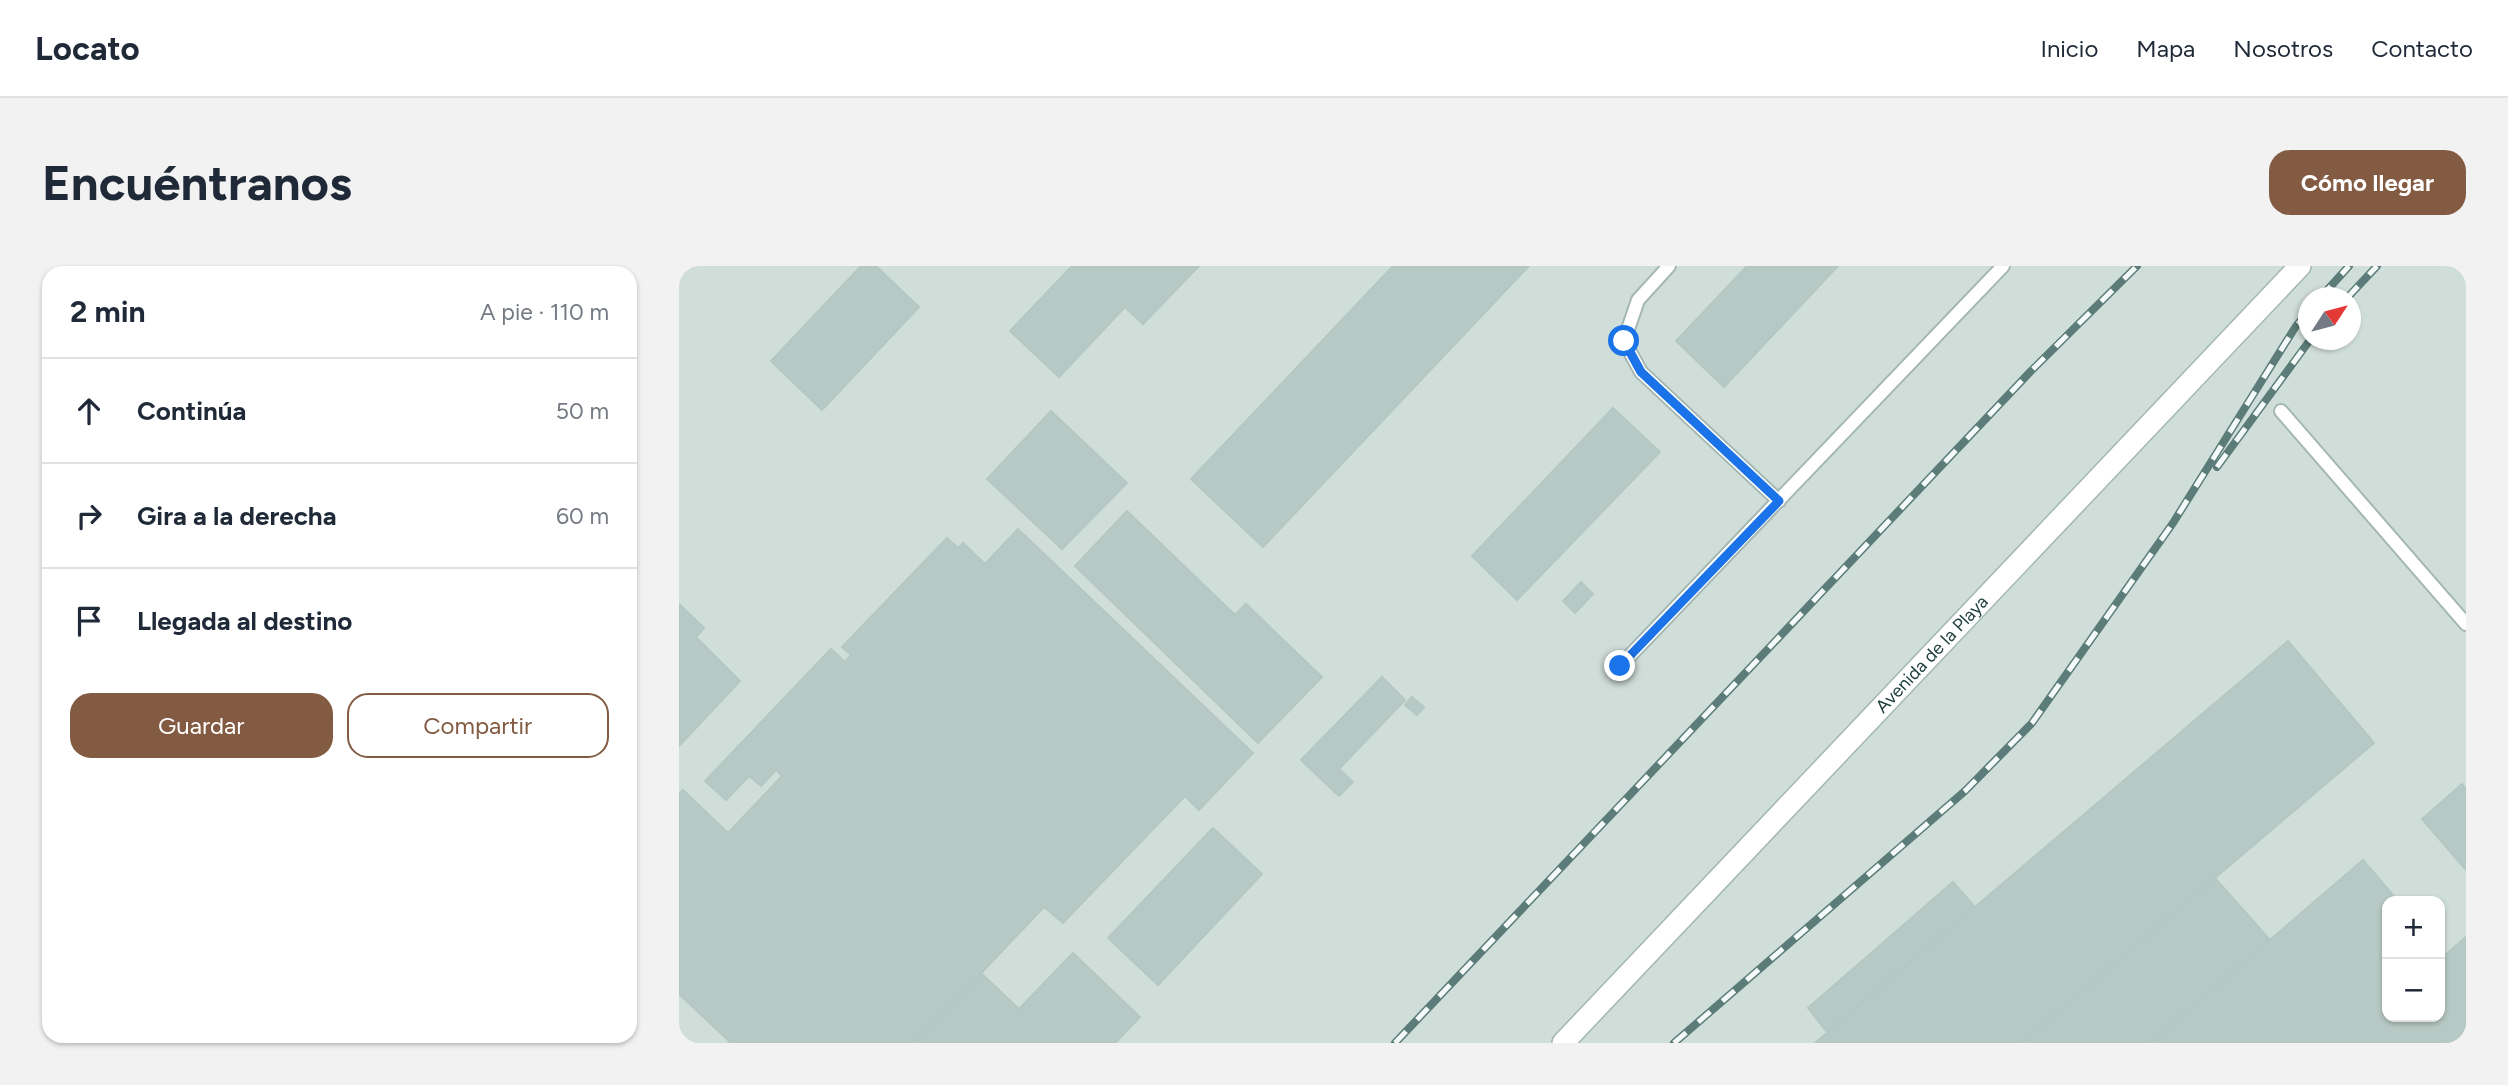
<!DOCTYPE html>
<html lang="es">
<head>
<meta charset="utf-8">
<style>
	:root { --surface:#fff; --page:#f2f2f3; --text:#1f2937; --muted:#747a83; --line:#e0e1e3; --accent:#835a42 }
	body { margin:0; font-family:Figtree,sans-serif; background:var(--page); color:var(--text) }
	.controls { position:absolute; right:21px; bottom:21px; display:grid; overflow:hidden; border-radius:14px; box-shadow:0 2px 5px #0004 }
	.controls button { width:63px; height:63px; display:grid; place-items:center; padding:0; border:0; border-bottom:2px solid var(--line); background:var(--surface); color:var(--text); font:35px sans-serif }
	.compass { position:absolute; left:1619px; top:21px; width:63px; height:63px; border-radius:50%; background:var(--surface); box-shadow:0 2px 5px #0004; rotate:54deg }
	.stop { position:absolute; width:21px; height:21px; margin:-16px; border:5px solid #1a73e8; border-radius:50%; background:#fff }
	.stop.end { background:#1a73e8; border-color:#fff; box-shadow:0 2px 7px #0008 }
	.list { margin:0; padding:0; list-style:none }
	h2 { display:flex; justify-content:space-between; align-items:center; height:91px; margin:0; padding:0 28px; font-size:30px }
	h2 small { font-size:23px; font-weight:400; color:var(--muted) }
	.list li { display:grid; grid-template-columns:46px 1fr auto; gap:21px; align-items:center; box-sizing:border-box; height:105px; padding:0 28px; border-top:2px solid var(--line) }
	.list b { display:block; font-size:26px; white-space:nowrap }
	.list em { font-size:23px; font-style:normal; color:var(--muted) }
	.actions { display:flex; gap:14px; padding:21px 28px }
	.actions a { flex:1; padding:16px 0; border:2px solid var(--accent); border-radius:21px; text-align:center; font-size:24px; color:var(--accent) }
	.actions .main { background:var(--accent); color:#fff }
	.icon { flex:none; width:38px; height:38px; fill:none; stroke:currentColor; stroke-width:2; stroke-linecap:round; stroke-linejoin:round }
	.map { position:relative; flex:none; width:1787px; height:777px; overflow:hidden; border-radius:21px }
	header { display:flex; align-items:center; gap:42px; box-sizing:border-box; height:98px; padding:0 35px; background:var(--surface); border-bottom:2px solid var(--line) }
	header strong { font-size:33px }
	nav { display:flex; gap:38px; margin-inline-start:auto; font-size:24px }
	.intro { display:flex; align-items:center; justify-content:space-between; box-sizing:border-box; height:168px; padding:0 42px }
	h1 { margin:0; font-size:49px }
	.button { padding:18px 32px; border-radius:21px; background:var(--accent); color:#fff; font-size:24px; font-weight:700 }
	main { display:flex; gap:42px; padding:0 42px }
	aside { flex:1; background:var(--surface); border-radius:21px; box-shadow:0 2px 5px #0004 }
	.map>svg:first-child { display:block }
</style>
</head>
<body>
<header>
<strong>Locato</strong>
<nav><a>Inicio</a><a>Mapa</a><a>Nosotros</a><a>Contacto</a></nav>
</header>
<div class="intro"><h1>Encuéntranos</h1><a class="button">Cómo llegar</a></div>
<main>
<aside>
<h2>2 min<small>A pie · 110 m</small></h2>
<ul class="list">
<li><svg class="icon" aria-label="ahead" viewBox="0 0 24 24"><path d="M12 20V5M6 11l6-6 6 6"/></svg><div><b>Continúa</b></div><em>50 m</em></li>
<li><svg class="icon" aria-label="right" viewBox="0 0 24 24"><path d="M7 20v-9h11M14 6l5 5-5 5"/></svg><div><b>Gira a la derecha</b></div><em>60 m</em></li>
<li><svg class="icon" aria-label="arrive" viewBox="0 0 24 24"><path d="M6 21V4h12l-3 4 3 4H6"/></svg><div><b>Llegada al destino</b></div></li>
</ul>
<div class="actions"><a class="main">Guardar</a><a>Compartir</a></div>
</aside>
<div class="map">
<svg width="1787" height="777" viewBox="0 0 1787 777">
	<rect width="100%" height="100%" fill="#e2eeea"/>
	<path fill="#d0deda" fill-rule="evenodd" d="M0 0H1787V777H0ZM1630 32H1672V74H1630ZM1708 635H1761V751H1708Z"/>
	<path fill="#b7c9c4" stroke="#b4c8c3" stroke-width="2" d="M182 0H197L240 41 143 144 92 95Z
		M393 0H520L464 58 446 41 380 111 331 65Z
		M714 0H850L584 281 512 213Z
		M1068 0H1159L1045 121 997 75Z
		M934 142 981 186 838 334 793 290Z
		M372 145 448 217 383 283 308 213Z
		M448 245 556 349 567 338 643 411 579 477 396 300Z
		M339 263 574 487 520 544 506 530 384 657 365 641 236 777H52L0 728V528L4 524 49 567 103 510 97 504 82 520 70 510 47 534 26 515 152 383 166 396 172 389 163 381 268 272 279 282 284 277 306 298Z
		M902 316 914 328 896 347 884 335Z
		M0 338 25 362 17 371 61 415 0 480Z
		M1609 375 1695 477 1536 612 1342 777H1136Z
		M703 411 726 434 660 503 674 516 660 530 622 494Z
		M733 431 745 441 738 449 726 439Z
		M1783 518 1787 523V604L1743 553Z
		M534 562 583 608 479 719 429 672Z
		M1684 594 1719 635H1708V751H1761V683L1766 689 1787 671V777H1471Z
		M1536 612 1591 674 1471 777H1342Z
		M1274 616 1296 641 1148 766 1129 742Z
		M394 687 461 751 436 777H236L302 707 340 743Z"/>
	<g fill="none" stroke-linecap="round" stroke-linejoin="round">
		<defs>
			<path id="lane" d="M990 0 959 34 945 75 962 106 1100 235
				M1602 145 1787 358
				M941 400 1324 0"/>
			<g id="street">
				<path id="s1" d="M884 777 1621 0"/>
			</g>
		</defs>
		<use href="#lane" stroke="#a4b7b3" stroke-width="16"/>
		<use href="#street" stroke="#a4b7b3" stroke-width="24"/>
		<use href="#lane" stroke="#fff" stroke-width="12"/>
		<use href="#street" stroke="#fff" stroke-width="21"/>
		<defs>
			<path id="rail" d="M1641 32 1670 0
				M1668 32 1698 0
				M1538 201 1631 74
				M716 777 1352 105 1458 0
				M995 777 1286 525 1353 457 1494 257 1617 60 1630 45"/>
		</defs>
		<use href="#rail" stroke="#5b7c78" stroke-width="8"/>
		<use href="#rail" stroke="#f3faf8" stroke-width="5" stroke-dasharray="16" stroke-linecap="butt"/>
	</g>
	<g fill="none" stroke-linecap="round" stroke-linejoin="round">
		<path stroke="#1a73e8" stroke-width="9" d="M941 400 1100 235 962 106 945 75"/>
	</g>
	<g text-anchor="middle" stroke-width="7" stroke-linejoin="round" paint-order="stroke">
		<g font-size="18" fill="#20413d" stroke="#f3faf8">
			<text dy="6" stroke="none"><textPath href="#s1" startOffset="536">Avenida de la Playa</textPath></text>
		</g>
	</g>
</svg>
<div class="controls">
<button>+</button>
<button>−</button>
</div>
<svg class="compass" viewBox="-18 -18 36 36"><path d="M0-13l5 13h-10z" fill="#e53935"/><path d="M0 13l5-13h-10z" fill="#747a83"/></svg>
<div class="stop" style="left:945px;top:75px"></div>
<div class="stop end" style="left:941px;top:400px"></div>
</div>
</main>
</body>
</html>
